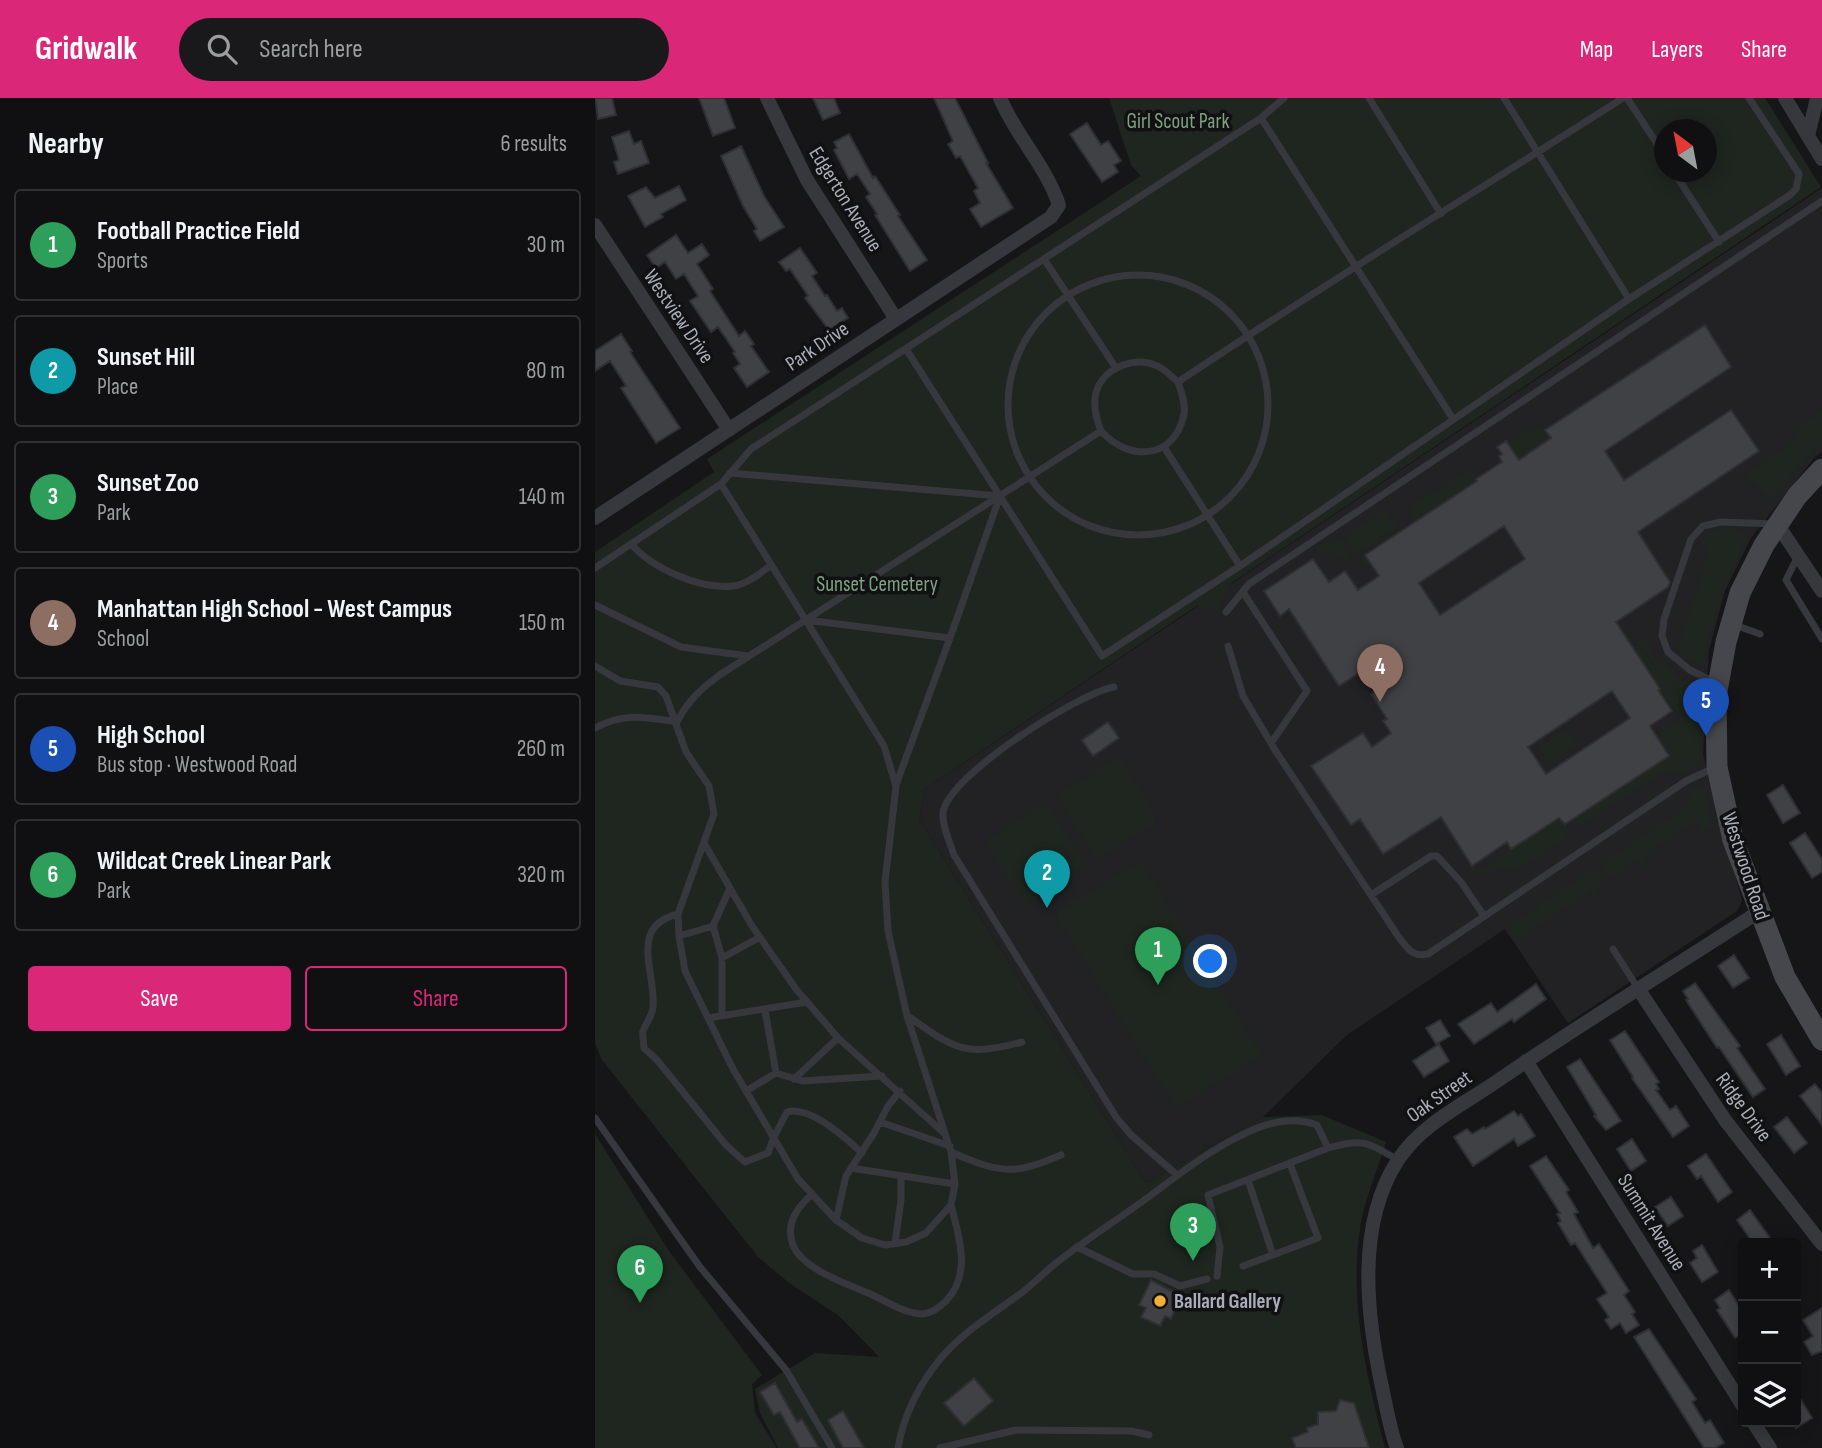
<!DOCTYPE html>
<html lang="en">
<head>
<meta charset="utf-8">
<style>
	:root { --surface:#101012; --page:#19191b; --text:#f1f3f6; --muted:#9c9d9f; --line:#303032; --accent:#db2777 }
	body { margin:0; font-family:"Sofia Sans Condensed",sans-serif; background:var(--page); color:var(--text) }
	.controls { position:absolute; right:21px; bottom:21px; display:grid; overflow:hidden; border-radius:7px; box-shadow:0 4px 18px #0003 }
	.controls button { width:63px; height:63px; display:grid; place-items:center; padding:0; border:0; border-bottom:2px solid var(--line); background:var(--surface); color:var(--text); font:35px sans-serif }
	.compass { position:absolute; left:1059px; top:21px; width:63px; height:63px; border-radius:50%; background:var(--surface); box-shadow:0 4px 18px #0003; rotate:328deg }
	.you { position:absolute; left:616px; top:864px; width:24px; height:24px; margin:-18px; border:5px solid #fff; border-radius:50%; background:#1a73e8; box-shadow:0 0 0 10px #1a73e833 }
	.badge { display:grid; place-items:center; width:46px; height:46px; border-radius:50%; background:var(--accent); color:#fff; font-size:23px; font-weight:700 }
	.pin { position:absolute; translate:-50% -58px; filter:drop-shadow(0 2px 4px #0008) }
	.pin::after { content:''; position:absolute; top:37px; width:24px; height:21px; background:inherit; clip-path:polygon(0 0,100% 0,50% 100%) }
	.list { margin:0; padding:0; list-style:none }
	h2 { display:flex; justify-content:space-between; align-items:center; height:91px; margin:0; padding:0 28px; font-size:30px }
	h2 small { font-size:23px; font-weight:400; color:var(--muted) }
	.list li { display:grid; grid-template-columns:46px 1fr auto; gap:21px; align-items:center; box-sizing:border-box; height:112px; margin:0 14px 14px; padding:0 14px; border:2px solid var(--line); border-radius:7px }
	.list b { display:block; font-size:26px; white-space:nowrap }
	.list p { margin:0; font-size:23px; white-space:nowrap; color:var(--muted) }
	.list em { font-size:23px; font-style:normal; color:var(--muted) }
	.actions { display:flex; gap:14px; padding:21px 28px }
	.actions a { flex:1; padding:16px 0; border:2px solid var(--accent); border-radius:7px; text-align:center; font-size:24px; color:var(--accent) }
	.actions .main { background:var(--accent); color:#fff }
	.icon { flex:none; width:38px; height:38px; fill:none; stroke:currentColor; stroke-width:2; stroke-linecap:round; stroke-linejoin:round }
	.map { position:relative; flex:none; width:1227px; height:1350px; overflow:hidden }
	header { display:flex; align-items:center; gap:42px; box-sizing:border-box; height:98px; padding:0 35px; background:var(--accent); color:#fff }
	header strong { font-size:33px }
	nav { display:flex; gap:38px; margin-inline-start:auto; font-size:24px }
	.search { width:490px; height:63px; background:var(--page); display:flex; align-items:center; gap:18px; box-sizing:border-box; padding:0 24px; border-radius:38px; color:var(--muted); font-size:26px }
	main { display:flex }
	aside { flex:1; background:var(--surface) }
	.map>svg:first-child { display:block }
</style>
</head>
<body>
<header>
<strong>Gridwalk</strong>
<div class="search"><svg class="icon" aria-label="search" viewBox="0 0 24 24"><circle cx="10" cy="10" r="6"/><path d="M15 15l6 6"/></svg>Search here</div>
<nav><a>Map</a><a>Layers</a><a>Share</a></nav>
</header>
<main>
<aside>
<h2>Nearby<small>6 results</small></h2>
<ul class="list">
<li><span class="badge" style="background:#2e9e5b">1</span><div><b>Football Practice Field</b><p>Sports</p></div><em>30 m</em></li>
<li><span class="badge" style="background:#0f9aa8">2</span><div><b>Sunset Hill</b><p>Place</p></div><em>80 m</em></li>
<li><span class="badge" style="background:#2e9e5b">3</span><div><b>Sunset Zoo</b><p>Park</p></div><em>140 m</em></li>
<li><span class="badge" style="background:#8d6e63">4</span><div><b>Manhattan High School - West Campus</b><p>School</p></div><em>150 m</em></li>
<li><span class="badge" style="background:#1a4fb4">5</span><div><b>High School</b><p>Bus stop · Westwood Road</p></div><em>260 m</em></li>
<li><span class="badge" style="background:#2e9e5b">6</span><div><b>Wildcat Creek Linear Park</b><p>Park</p></div><em>320 m</em></li>
</ul>
<div class="actions"><a class="main">Save</a><a>Share</a></div>
</aside>
<div class="map">
<svg width="1227" height="1350" viewBox="0 0 1227 1350">
	<rect width="100%" height="100%" fill="#161618"/>
	<path fill="#222225" d="M1227 90V354L1219 360 1156 440 1130 493 1114 552 1108 656 1147 803 1142 813 973 925 910 831 752 937 668 1019 551 1085 324 721 330 691Z"/>
	<path fill="#1e261f" fill-rule="evenodd" d="M514 0H1170L1226 89 635 486 624 512 621 513 603 507 330 691 324 721 551 1085 668 1019 727 1017 791 1044C783 1071 768 1106 765 1132 754 1206 772 1279 790 1350H183L165 1315 160 1291 220 1255 284 1259 243 1217 194 1185 163 1159 7 962 0 945V454L119 374 112 361 546 78 536 67ZM1070 32H1112V74H1070Z
		M1227 312V347L1203 370 1176 402 1150 378 1204 339 1198 333Z
		M951 326 953 330 950 332 956 341 925 361 914 344 936 329 939 333Z
		M873 371 878 373 883 380 882 383 770 456 776 466 769 469 765 463 768 456 819 422 814 413 815 409Z
		M791 411 796 421 798 420 804 429 763 455H759L751 438Z
		M1125 430 1141 431 1154 438C1134 479 1117 520 1108 565L1102 567 1081 552 1077 546 1084 547 1113 454 1107 446V442L1115 433Z
		M744 442 748 443 758 462 717 451 724 446 734 445 736 447Z
		M1025 529 1082 592 1085 600 1081 611 1085 606V595L1040 543 1053 541 1061 560 1103 595 1100 602 1081 615Z
		M1100 610 1104 611 1105 664 1086 677 1072 672 987 727 983 726 979 720 1075 658 1062 636Z
		M972 630 983 647 954 666 944 650Z
		M520 661 527 663 561 718 559 726 506 759 499 757 464 701 466 695Z
		M1103 689 1110 690 1117 728 1106 735 1099 724 1048 758 1054 767 1052 770H1049L1043 762 1014 780 1006 766 1093 708 1095 691Z
		M447 707 454 708 489 764 487 771 434 805 426 803 392 747 393 741Z
		M964 720 975 732 971 738 972 740 921 773C908 769 900 772 888 777L880 774Z
		M546 763 667 957 581 1010 460 816Z
		M1001 769 1009 783 1000 790 1006 801H1002L996 793 920 843 915 827Z
		M0 1036 74 1153 167 1277 157 1286 160 1315 182 1350H0Z"/>
	<path fill="#404145" stroke="#303034" stroke-width="2" fill-rule="evenodd" d="M0 0H17L21 17 3 21Z
		M104 0H129L140 30 118 38Z
		M218 0H239L245 15 228 22Z
		M339 0H360L393 65H391L418 110 386 129 375 111 385 105 379 93 383 90 365 58 361 60 353 46 358 43Z
		M492 25 506 47 513 43 526 63 519 67 523 74 507 84 475 36Z
		M34 33 39 46 46 43 54 65 23 76 19 64 24 62 17 39Z
		M254 36 278 80 280 78 305 117 303 118 332 162 315 173 280 117 282 116 271 99 275 96 262 76 254 81 239 52 242 50 239 44Z
		M146 48 169 98 189 129 165 143 159 133 162 131 148 108 126 58Z
		M84 88 91 102 66 116 68 119 50 129 33 98 51 89 60 100Z
		M81 137 93 155 107 146 114 157 102 166 118 191 115 193 144 238 150 233 159 246 156 248 174 274 152 289 139 270 145 266 138 255 140 254 123 229 116 234 95 203 103 198 89 176 81 181 70 164 61 170 52 157Z
		M205 150 222 175 217 178 230 198 232 197 242 213 247 210 253 220 234 232 210 200 213 198 195 171 191 173 184 164Z
		M1110 227 1136 269 1010 353 1029 382 1136 312 1164 353 1043 434 1075 484 1073 489 1021 524 1065 591 1063 592 1077 613 1055 628 1074 658 970 726 964 720 916 751 912 744 877 768 846 719 788 756 765 721 756 727 716 668 768 635 777 649 796 635 788 623 792 621 776 596 791 586 778 566 744 588 694 511 685 518 669 493 718 461 734 484 750 473 763 492 784 478 770 457 882 383 881 381 907 364 904 358 907 356 902 349 911 343 924 362 956 340 950 332ZM909 428 930 461 845 517 824 485ZM1017 593 1035 620 951 676 933 649Z
		M26 236 37 253 35 254 85 330 61 345 26 290 31 288 15 263 0 273V253Z
		M513 624 524 640 498 658 487 642Z
		M1188 687 1205 715 1188 725 1172 697Z
		M1210 735 1227 761V774L1217 780 1195 745Z
		M1139 857 1154 880 1138 890 1123 868Z
		M1100 885 1145 948 1142 950 1170 991 1158 999 1124 949 1122 950 1091 902 1093 901 1088 893Z
		M941 886 951 901 919 924 917 921 879 946 863 926 896 905 902 914Z
		M845 922 855 938 841 946 831 930Z
		M1030 933 1064 984 1061 986 1064 991 1061 992 1075 1012 1081 1008 1094 1028 1078 1039 1037 980 1038 979 1015 942Z
		M1186 937 1205 968 1191 977 1172 946Z
		M844 946 854 963 829 979 818 963Z
		M985 961 1026 1023 1011 1032 999 1018 1001 1017 972 969Z
		M1220 986 1227 995V1027L1205 998Z
		M919 1013 923 1018 926 1016 940 1038 923 1048 919 1041 878 1068 859 1039 872 1031 877 1036 889 1029 890 1031Z
		M1192 1019 1212 1045 1199 1055 1179 1029Z
		M1037 1041 1051 1063 1036 1073 1022 1051Z
		M1111 1056 1137 1094 1123 1104 1106 1078 1102 1081 1093 1068Z
		M951 1058 974 1092 971 1094 983 1114 979 1116 998 1150 1004 1146 1034 1193 1029 1197 1040 1214 1037 1216 1044 1227 1031 1235 1025 1225 1016 1231 1010 1222 1014 1219 1002 1201 1012 1195 980 1145 976 1147 963 1125 966 1123 962 1116 965 1115 935 1068Z
		M1076 1099 1088 1118 1073 1128 1060 1109Z
		M1155 1112 1175 1140 1168 1145H1158L1142 1122Z
		M1107 1147 1123 1174 1107 1184 1095 1165 1102 1160 1098 1153Z
		M556 1182 586 1198 576 1221 570 1218 565 1228 546 1219 551 1210 544 1207Z
		M1134 1192 1148 1214V1235L1140 1240 1122 1212 1125 1210 1120 1202Z
		M1227 1210V1253L1217 1257 1209 1244 1218 1238 1208 1222Z
		M1054 1231 1101 1301 1097 1304 1110 1325 1115 1322 1129 1345 1120 1350H1109L1039 1239Z
		M379 1280 398 1303 369 1328 349 1305Z
		M180 1285 202 1324 207 1321 224 1350H205L185 1314 179 1317 165 1294Z
		M1201 1294 1217 1320 1201 1330Z
		M745 1302 759 1305 774 1350H701L697 1340 713 1334 712 1330 723 1326V1314L741 1313Z
		M248 1313 269 1350H248L233 1322Z"/>
	<g fill="none" stroke-linecap="round" stroke-linejoin="round">
		<path stroke="#37383d" stroke-width="7" d="M774 0 846 116
			M909 0 1034 201
			M1032 0 1070 58
			M666 20 858 321
			M1079 74 1124 144
			M449 161 521 270
			M413 307a130 130 0 1 1 260 0a130 130 0 1 1-260 0Z
			M311 251 507 558 645 468 1034 201 1195 97 1201 91 1204 76 1154 0
			M506 333C502 323 499 312 500 300 503 273 536 257 560 267 569 270 576 278 583 284
			M569 349 645 468
			M135 375 405 398 355 540 211 522
			M126 386 156 351 666 20 689 0
			M36 446C57 470 105 492 138 488 153 486 165 475 176 467
			M1203 458 1191 482 1227 541
			M0 470 126 386 289 648 301 688 290 784 293 833 312 918 356 1054 360 1086 356 1107 331 1135 311 1144 290 1147 267 1140 241 1122 203 1081 138 971 90 873 84 838 83 816 119 716 114 688 91 654 71 598 63 589 25 583 0 568
			M648 494 712 593 676 645
			M0 507 86 549 153 558
			M631 514 654 486 1227 103
			M1137 526 1165 536
			M633 548 648 598 680 652 805 841C814 852 818 859 833 856L1091 683 1119 670
			M1119 584 1095 572 1073 554 1067 538 1069 521 1096 441 1108 428 1126 424 1180 426
			M519 589C484 595 352 678 348 715 347 728 355 745 359 757L521 1019 536 1037 582 1077
			M82 624C93 602 107 590 126 576L506 333C534 364 580 362 589 316 591 305 586 294 583 284 729 186 879 95 1028 0
			M0 630C30 614 50 619 82 624
			M301 687 355 540
			M109 745 157 828 201 891 243 940 350 1036
			M776 797 836 758H842L866 784 889 818
			M83 816C33 828 61 874 58 908 58 918 51 924 48 933 47 938 49 945 49 950L62 962 131 1047 150 1064 173 1055 179 1039 192 1014C214 1007 251 1040 267 1055
			M84 838 118 828
			M1018 851 1044 892
			M127 860 165 839
			M127 918V860L118 828 135 790
			M313 918C361 952 369 959 427 944
			M113 920 212 904
			M181 975 207 983 287 978
			M199 981 243 940
			M151 993 181 975 170 912
			M0 1020 105 1169 191 1272 237 1350
			M285 1024 355 1048
			M356 1054C405 1075 417 1078 466 1057
			M256 1070 360 1086
			M653 1082 678 1157
			M217 1096C202 1110 190 1125 198 1147 207 1171 252 1186 273 1195 290 1202 309 1216 328 1216 337 1215 345 1209 351 1203 377 1176 364 1139 356 1107
			M241 1122 251 1078 279 1035 293 1008 305 993
			M300 1145 306 1102V1078
			M482 1149 538 1176H559L585 1188 612 1181
			M648 1168 723 1140 695 1066
			M622 1178 625 1149 613 1097 733 1050C769 1040 772 1044 803 1062
			M303 1350C308 1318 325 1285 346 1260 370 1232 400 1215 429 1193 440 1184 450 1174 461 1165 489 1143 519 1124 548 1103 585 1076 621 1046 665 1029 684 1022 702 1020 722 1027L733 1050
			M345 1350 421 1332 537 1333 554 1337"/>
		<path stroke="#37383d" stroke-width="14" d="M172 0 212 82 301 221
			M1190 0 1227 61
			M1213 38 1222 0
			M0 127 134 332
			M0 420 456 119 464 107C451 68 421 38 405 0
			M1182 426 1227 493
			M1044 892 1130 1022 1227 1146
			M931 963 1148 1308
			M1158 1324 1175 1350
			M802 1350C795 1332 792 1312 788 1294 772 1221 760 1128 803 1062 825 1028 865 1008 898 986 985 926 1076 871 1165 813"/>
		<path stroke="#45474d" stroke-width="21" d="M1227 371 1202 398 1169 447 1145 495 1131 544 1121 598 1122 669 1138 742 1190 879 1227 942"/>
	</g>
	<circle fill="#f2b134" stroke="#111113" stroke-width="2.5" cx="565" cy="1203" r="7"/>
	<g text-anchor="middle" stroke-width="7" stroke-linejoin="round" paint-order="stroke">
		<g font-size="21" fill="#7fa381" stroke="#111113">
			<text x="583" y="30">Girl Scout Park</text>
			<text x="282" y="493">Sunset Cemetery</text>
		</g>
		<g font-size="21" fill="#a8adb8" stroke="#111113">
			<text transform="translate(251 101) rotate(58)" y="7">Edgerton Avenue</text>
			<text transform="translate(84 218) rotate(56)" y="7">Westview Drive</text>
			<text transform="translate(222 248) rotate(-34)" y="7">Park Drive</text>
			<text transform="translate(1151 768) rotate(72)" y="7">Westwood Road</text>
			<text transform="translate(844 998) rotate(-35)" y="7">Oak Street</text>
			<text transform="translate(1149 1009) rotate(54)" y="7">Ridge Drive</text>
			<text transform="translate(1057 1124) rotate(58)" y="7">Summit Avenue</text>
		</g>
		<g font-size="21" font-weight="bold" fill="#a8adb8" stroke="#111113" text-anchor="start">
			<text x="579" y="1210">Ballard Gallery</text>
		</g>
	</g>
</svg>
<div class="controls">
<button>+</button>
<button>−</button>
<button><svg class="icon" aria-label="layers" viewBox="0 0 24 24"><path d="M12 4l9 5-9 5-9-5zM3 14l9 5 9-5"/></svg></button>
</div>
<svg class="compass" viewBox="-18 -18 36 36"><path d="M0-13l5 13h-10z" fill="#e53935"/><path d="M0 13l5-13h-10z" fill="#9c9d9f"/></svg>
<div class="you"></div>
<div class="pin badge" style="left:563px;top:887px;background:#2e9e5b">1</div>
<div class="pin badge" style="left:452px;top:810px;background:#0f9aa8">2</div>
<div class="pin badge" style="left:598px;top:1163px;background:#2e9e5b">3</div>
<div class="pin badge" style="left:785px;top:604px;background:#8d6e63">4</div>
<div class="pin badge" style="left:1111px;top:638px;background:#1a4fb4">5</div>
<div class="pin badge" style="left:45px;top:1205px;background:#2e9e5b">6</div>
</div>
</main>
</body>
</html>
